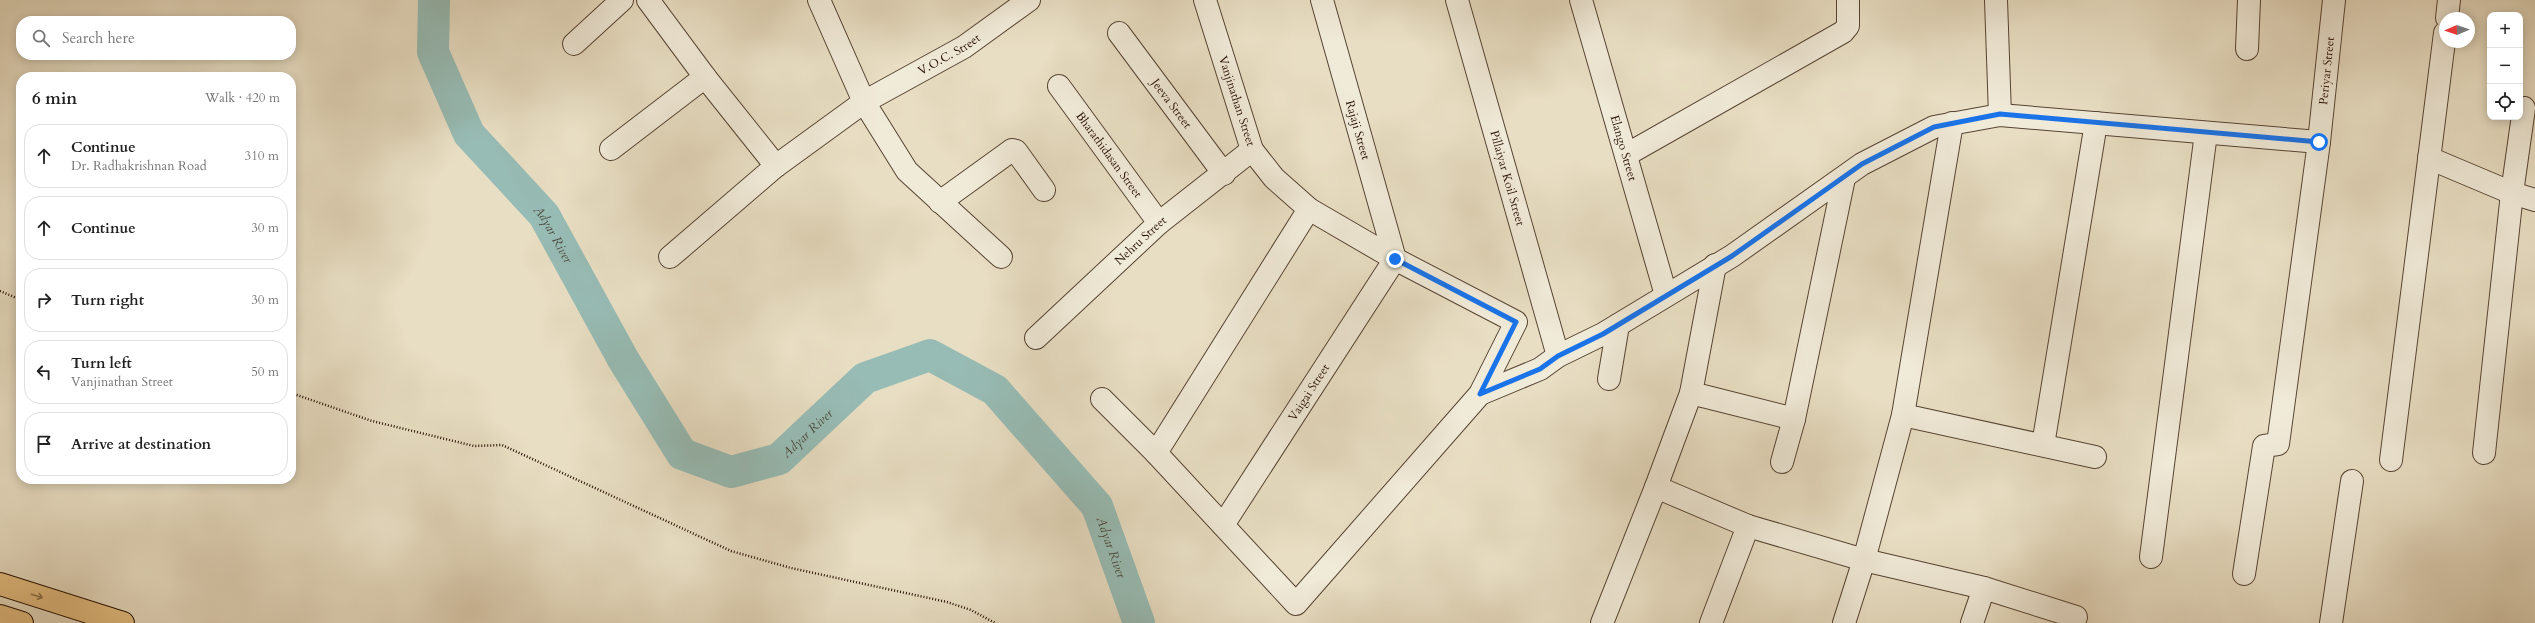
<!DOCTYPE html>
<html lang="en">
<head>
<meta charset="utf-8">
<style>
	:root { --surface:#fff; --page:#f6f6f6; --text:#222; --muted:#767676; --line:#e0e0e0 }
	body { margin:0; font-family:Cardo,serif; background:var(--page); color:var(--text) }
	.controls { position:absolute; right:12px; top:12px; display:grid; overflow:hidden; border-radius:8px; box-shadow:0 2px 10px #0003 }
	.controls button { width:36px; height:36px; display:grid; place-items:center; padding:0; border:0; border-bottom:1px solid var(--line); background:var(--surface); color:var(--text); font:20px sans-serif }
	.compass { position:absolute; left:2439px; top:12px; width:36px; height:36px; border-radius:50%; background:var(--surface); box-shadow:0 2px 10px #0003; rotate:268deg }
	.stop { position:absolute; width:12px; height:12px; margin:-9px; border:3px solid #1a73e8; border-radius:50%; background:#fff }
	.stop.end { background:#1a73e8; border-color:#fff; box-shadow:0 1px 4px #0008 }
	.list { margin:0; padding:0; list-style:none }
	h2 { display:flex; justify-content:space-between; align-items:center; height:52px; margin:0; padding:0 16px; font-size:17px }
	h2 small { font-size:13px; font-weight:400; color:var(--muted) }
	.list li { display:grid; grid-template-columns:26px 1fr auto; gap:12px; align-items:center; box-sizing:border-box; height:64px; margin:0 8px 8px; padding:0 8px; border:1px solid var(--line); border-radius:16px }
	.list b { display:block; font-size:15px; white-space:nowrap }
	.list p { margin:0; font-size:13px; white-space:nowrap; color:var(--muted) }
	.list em { font-size:13px; font-style:normal; color:var(--muted) }
	.icon { flex:none; width:22px; height:22px; fill:none; stroke:currentColor; stroke-width:2; stroke-linecap:round; stroke-linejoin:round }
	.map { position:relative; flex:none; width:2535px; height:623px; overflow:hidden }
	.search { position:absolute; background:var(--surface); box-shadow:0 2px 10px #0003; left:16px; top:16px; width:280px; height:44px; display:flex; align-items:center; gap:10px; box-sizing:border-box; padding:0 14px; border-radius:16px; color:var(--muted); font-size:15px }
	.panel { position:absolute; background:var(--surface); box-shadow:0 2px 10px #0003; left:16px; top:72px; width:280px; height:412px; border-radius:16px }
	.map>svg:first-child { display:block }
</style>
</head>
<body>
<div class="map">
<svg width="2535" height="623" viewBox="0 0 2535 623">
	<rect width="100%" height="100%" fill="#e8dec3"/>
	<filter id="stains"><feTurbulence type="fractalNoise" baseFrequency=".005" numOctaves="4"/><feColorMatrix values="0 0 0 0 .2 0 0 0 0 .09 0 0 0 0 .02 0 0 0 .5 -.17"/></filter>
	<radialGradient id="worn" r=".72"><stop offset=".6" stop-color="#630" stop-opacity="0"/><stop offset="1" stop-color="#630" stop-opacity=".3"/></radialGradient>
	<g fill="none" stroke-linecap="round" stroke-linejoin="round">
		<path stroke="#97bcb5" stroke-width="32" id="s1" d="M434 0 433 52 469 134 544 215 623 359 682 454 731 472 779 459 865 378 930 355 995 390 1097 506 1139 623"/>
		<defs>
			<g id="minor">
				<path d="M648 0 705 77 776 166"/>
				<path d="M819 0 864 102 907 171 1001 257"/>
				<path id="s2" d="M1457 0 1558 356"/>
				<path id="s3" d="M1581 0 1666 295"/>
				<path d="M1996 0 2000 115"/>
				<path d="M2447 18 2449 0"/>
				<path id="s4" d="M1119 33 1224 174"/>
				<path d="M574 44 622 0"/>
				<path d="M2247 49 2249 0"/>
				<path id="s5" d="M1059 86 1159 223"/>
				<path d="M611 149 705 77"/>
				<path d="M1626 155 1843 32 1848 26V0"/>
				<path d="M2429 158 2512 193 2535 200"/>
				<path d="M940 202 1012 150 1016 151 1044 190"/>
				<path id="s6" d="M670 257 776 166 864 102 964 47 1029 0"/>
				<path id="s7" d="M1036 338 1159 223 1252 150"/>
				<path d="M1609 379 1618 325"/>
				<path d="M1691 393 1794 419"/>
				<path d="M1480 394 1540 369 1558 356 1603 334 1732 256 1862 164 1934 127 2000 115 2319 142"/>
				<path d="M1102 399 1156 453 1296 604 1480 394 1516 322 1395 259 1309 209 1274 178 1252 150 1205 0"/>
				<path d="M1903 415 2095 457"/>
				<path d="M2043 445 2096 123"/>
				<path d="M1156 453 1309 209"/>
				<path d="M2484 453 2512 193 2524 108"/>
				<path d="M2391 460 2445 33"/>
				<path d="M1782 462 1794 419 1844 178"/>
				<path d="M1656 487 1748 526 1864 560 1984 588 2076 617"/>
				<path id="s8" d="M1223 525 1395 259 1322 0"/>
				<path d="M2151 557 2206 133"/>
				<path id="s9" d="M2244 574 2264 446 2278 444 2319 142 2334 0"/>
				<path d="M1602 623 1656 487 1691 393 1715 265"/>
				<path d="M1711 623 1748 526"/>
				<path d="M1844 623 1864 560 1903 415 1952 123"/>
				<path d="M1972 623 1984 588"/>
				<path d="M2331 623 2352 481"/>
			</g>
			<path id="major" d="M0 584 123 623"/>
			<path id="highway" d="M0 616 22 623"/>
		</defs>
		<use href="#minor" stroke="#564433" stroke-width="24"/>
		<use href="#major" stroke="#261003" stroke-width="24"/>
		<use href="#highway" stroke="#261003" stroke-width="24"/>
		<path stroke="#261003" stroke-width="2.5" stroke-dasharray="1 2" stroke-linecap="butt" d="M0 291 21 300
			M291 393 372 421 474 446 502 445 731 551 791 568 947 602 971 610 995 623"/>
		<use href="#minor" stroke="#f0ead8" stroke-width="22"/>
		<use href="#major" stroke="#e4bf82" stroke-width="22"/>
		<use href="#highway" stroke="#e4bf82" stroke-width="22"/>
	</g>
	<defs><path id="oneway-shaft" d="M-6 0H5M1.5-3L5.5 0L1.5 3" fill="none" stroke-width="1.6" stroke-linecap="round" stroke-linejoin="round"/></defs>
	<use stroke="#8e7049" href="#oneway-shaft" transform="translate(37 596) rotate(17)"/>
	<g fill="none" stroke-linecap="round" stroke-linejoin="round">
		<path stroke="#1a73e8" stroke-width="5" d="M1395 259 1516 322 1480 394 1540 369 1558 356 1603 334 1732 256 1862 164 1934 127 2000 114 2319 142"/>
	</g>
	<g text-anchor="middle" stroke-width="3" stroke-linejoin="round" paint-order="stroke">
		<g font-size="12" fill="#261003" stroke="#f0ead8">
			<text dy="4" stroke="none"><textPath href="#s6" startOffset="346">V.O.C. Street</textPath></text>
			<text dy="4" stroke="none"><textPath href="#s9" startOffset="520">Periyar Street</textPath></text>
			<text transform="translate(1237 101) rotate(72)" y="4">Vanjinathan Street</text>
			<text dy="4" stroke="none"><textPath href="#s4" startOffset="88">Jeeva Street</textPath></text>
			<text transform="translate(1358 130) rotate(74)" y="4">Rajaji Street</text>
			<text dy="4" stroke="none"><textPath href="#s3" startOffset="154">Elango Street</textPath></text>
			<text dy="4" stroke="none"><textPath href="#s5" startOffset="85">Bharathidasan Street</textPath></text>
			<text dy="4" stroke="none"><textPath href="#s2" startOffset="185">Pillaiyar Koil Street</textPath></text>
			<text dy="4" stroke="none"><textPath href="#s7" startOffset="143">Nehru Street</textPath></text>
			<text dy="4" stroke="none"><textPath href="#s8" startOffset="158">Vaigai Street</textPath></text>
		</g>
		<g font-size="13" font-style="italic" fill="#4e4c41" stroke="#f0ead8">
			<text dy="5" stroke="none"><textPath href="#s1" startOffset="273">Adyar River</textPath></text>
			<text dy="5" stroke="none"><textPath href="#s1" startOffset="668">Adyar River</textPath></text>
			<text dy="5" stroke="none"><textPath href="#s1" startOffset="1089">Adyar River</textPath></text>
		</g>
	</g>
	<rect width="100%" height="100%" filter="url(#stains)"/>
	<rect width="100%" height="100%" fill="url(#worn)"/>
</svg>
<div class="controls">
<button>+</button>
<button>−</button>
<button><svg class="icon" aria-label="locate" viewBox="0 0 24 24"><circle cx="12" cy="12" r="6"/><path d="M12 2v4M12 18v4M2 12h4M18 12h4"/></svg></button>
</div>
<svg class="compass" viewBox="-18 -18 36 36"><path d="M0-13l5 13h-10z" fill="#e53935"/><path d="M0 13l5-13h-10z" fill="#767676"/></svg>
<div class="stop" style="left:2319px;top:142px"></div>
<div class="stop end" style="left:1395px;top:259px"></div>
<div class="search"><svg class="icon" aria-label="search" viewBox="0 0 24 24"><circle cx="10" cy="10" r="6"/><path d="M15 15l6 6"/></svg>Search here</div>
<section class="panel">
<h2>6 min<small>Walk · 420 m</small></h2>
<ul class="list">
<li><svg class="icon" aria-label="ahead" viewBox="0 0 24 24"><path d="M12 20V5M6 11l6-6 6 6"/></svg><div><b>Continue</b><p>Dr. Radhakrishnan Road</p></div><em>310 m</em></li>
<li><svg class="icon" aria-label="ahead" viewBox="0 0 24 24"><path d="M12 20V5M6 11l6-6 6 6"/></svg><div><b>Continue</b></div><em>30 m</em></li>
<li><svg class="icon" aria-label="right" viewBox="0 0 24 24"><path d="M7 20v-9h11M14 6l5 5-5 5"/></svg><div><b>Turn right</b></div><em>30 m</em></li>
<li><svg class="icon" aria-label="left" viewBox="0 0 24 24"><path d="M17 20v-9H6M10 6l-5 5 5 5"/></svg><div><b>Turn left</b><p>Vanjinathan Street</p></div><em>50 m</em></li>
<li><svg class="icon" aria-label="arrive" viewBox="0 0 24 24"><path d="M6 21V4h12l-3 4 3 4H6"/></svg><div><b>Arrive at destination</b></div></li>
</ul>
</section>
</div>
</body>
</html>
